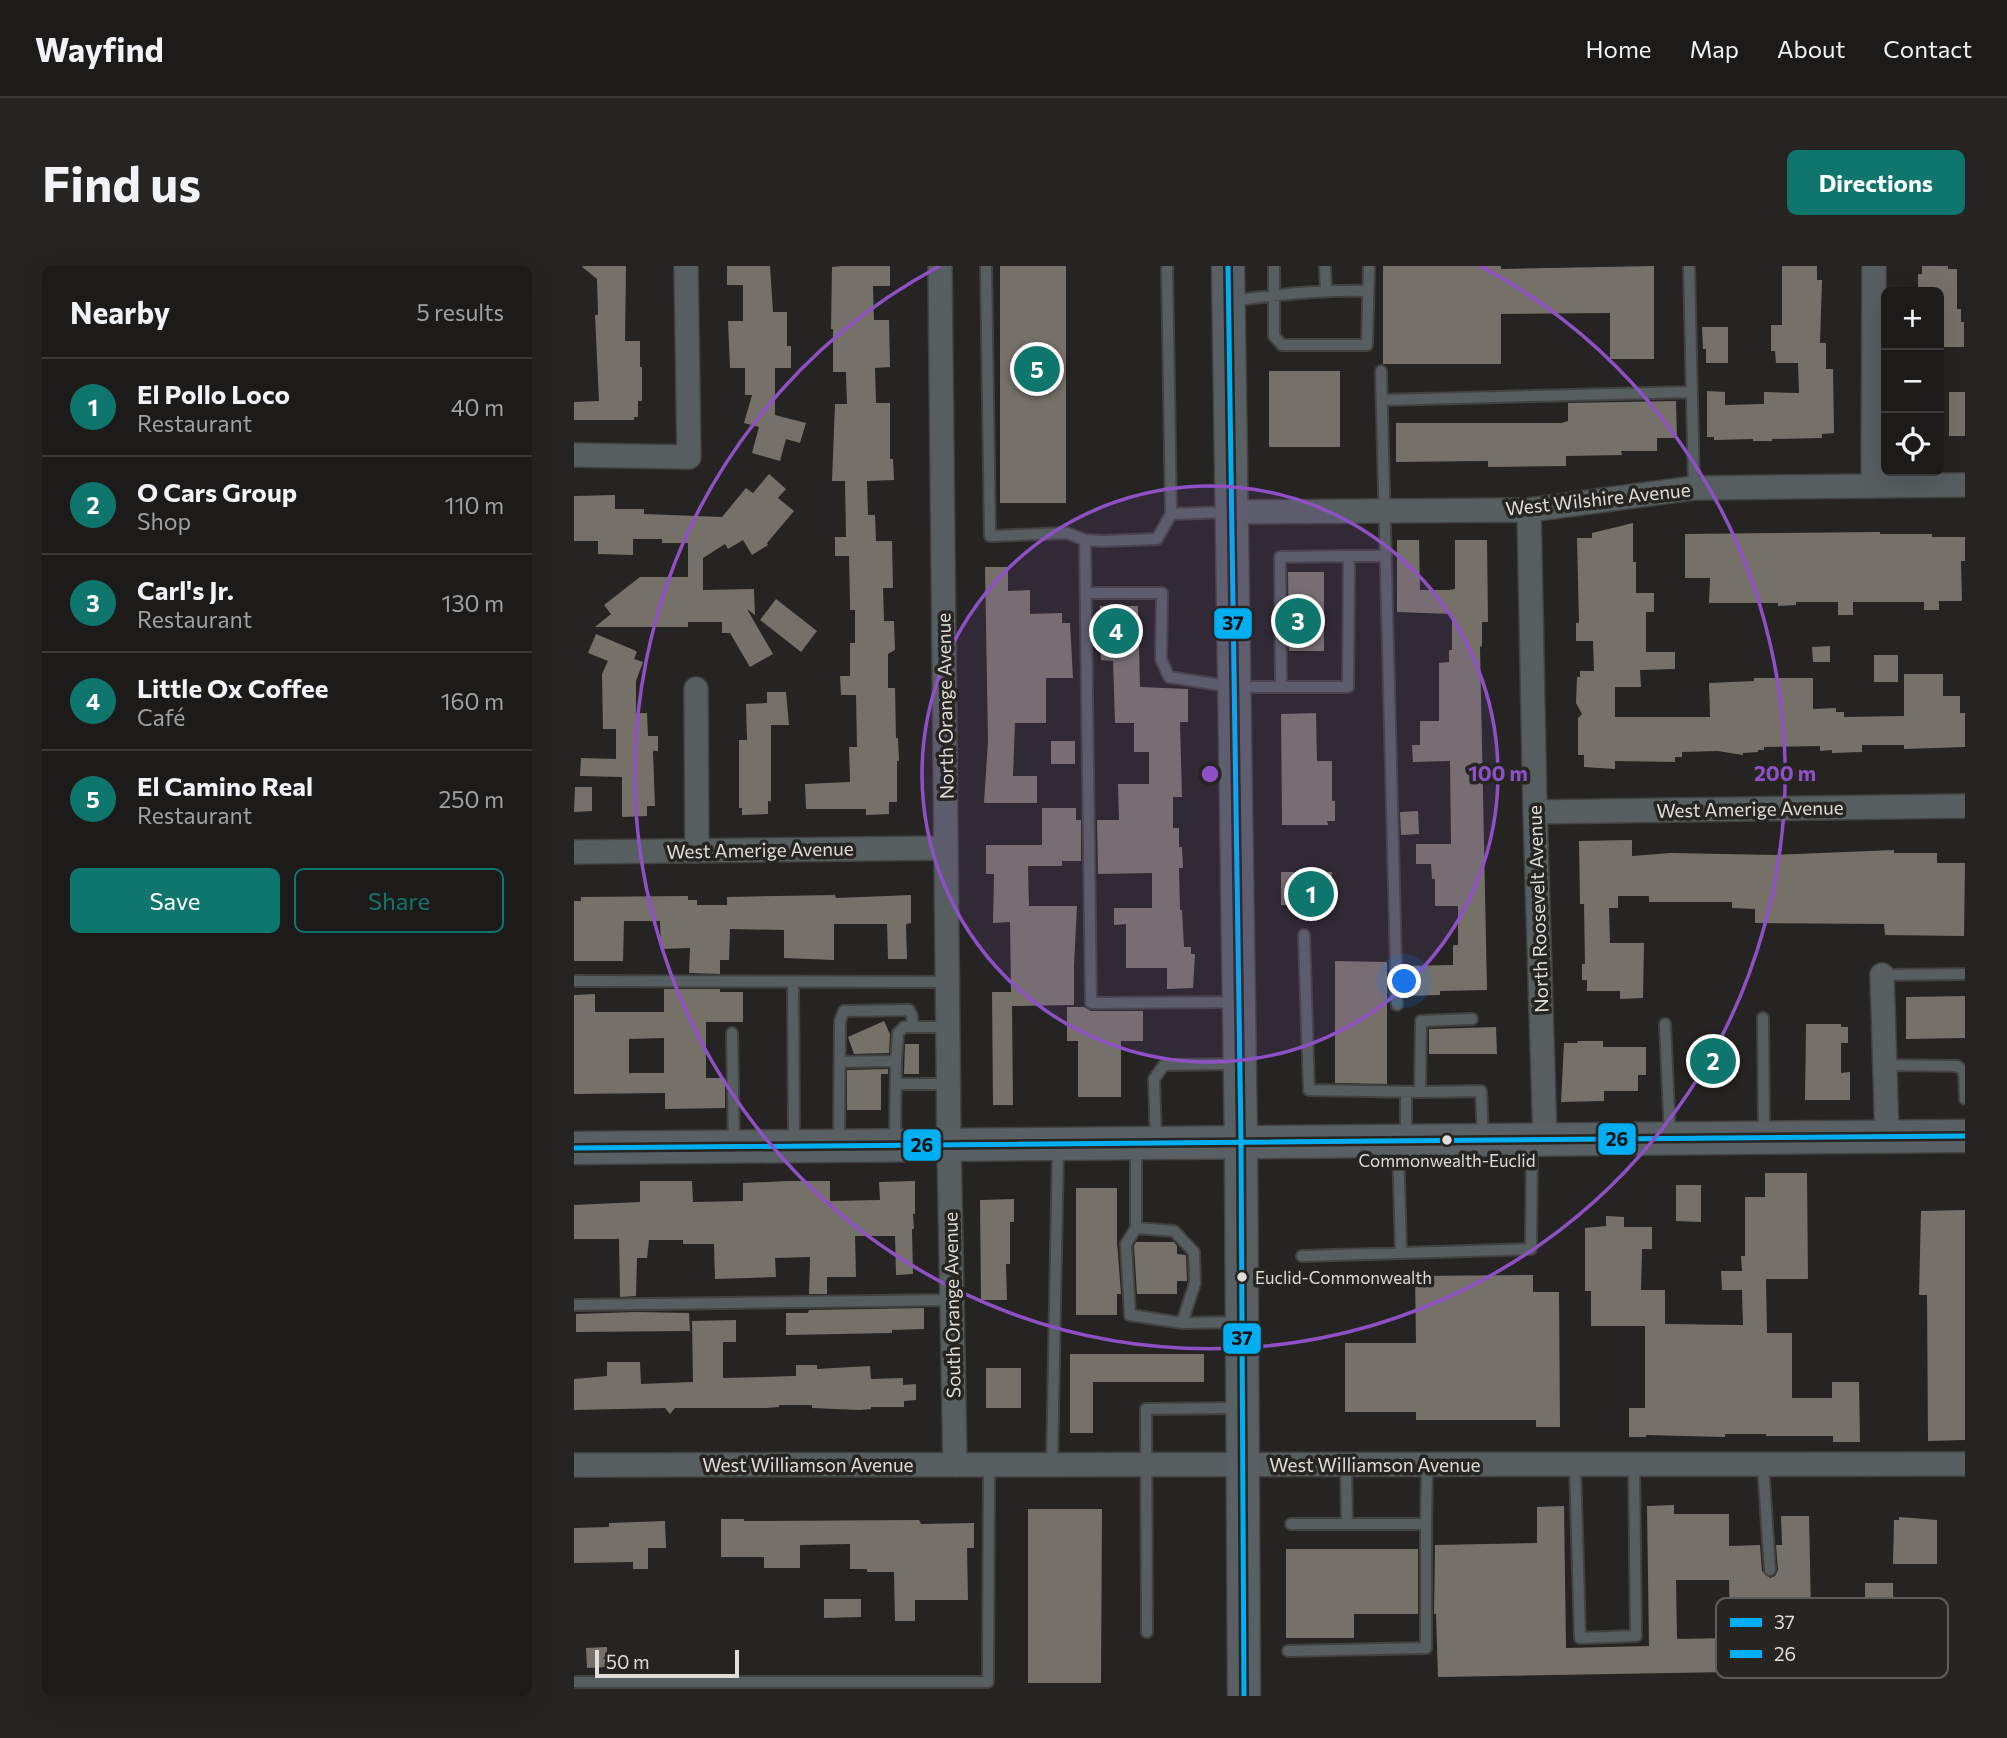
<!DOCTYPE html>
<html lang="en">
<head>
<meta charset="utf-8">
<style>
	:root { --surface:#1c1b1a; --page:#252423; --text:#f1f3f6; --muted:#a0a1a2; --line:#3a3939; --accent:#0f766e }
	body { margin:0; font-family:Commissioner,sans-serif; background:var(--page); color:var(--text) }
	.controls { position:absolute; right:21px; top:21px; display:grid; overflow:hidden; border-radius:10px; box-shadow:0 7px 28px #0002 }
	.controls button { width:63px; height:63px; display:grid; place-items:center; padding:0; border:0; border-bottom:2px solid var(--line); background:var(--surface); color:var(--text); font:35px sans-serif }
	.scale { position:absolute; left:21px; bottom:18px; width:144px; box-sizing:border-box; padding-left:7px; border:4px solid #dfdedb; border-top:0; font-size:19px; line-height:24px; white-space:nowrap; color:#dfdedb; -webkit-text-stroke:5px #262521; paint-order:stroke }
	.you { position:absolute; left:831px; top:716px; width:24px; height:24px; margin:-18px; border:5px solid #fff; border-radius:50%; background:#1a73e8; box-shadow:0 0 0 10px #1a73e833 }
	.badge { display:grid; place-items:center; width:46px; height:46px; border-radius:50%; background:var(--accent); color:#fff; font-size:23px; font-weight:700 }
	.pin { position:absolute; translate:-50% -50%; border:4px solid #fff; box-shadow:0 2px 7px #0006 }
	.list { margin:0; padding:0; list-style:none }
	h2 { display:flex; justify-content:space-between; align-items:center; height:91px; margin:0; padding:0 28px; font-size:30px }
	h2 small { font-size:23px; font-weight:400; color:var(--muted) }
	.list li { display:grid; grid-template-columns:46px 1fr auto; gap:21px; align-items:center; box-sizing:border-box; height:98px; padding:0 28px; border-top:2px solid var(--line) }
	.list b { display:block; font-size:26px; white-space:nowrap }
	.list p { margin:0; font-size:23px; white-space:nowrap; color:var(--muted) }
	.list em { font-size:23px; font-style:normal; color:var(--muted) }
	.actions { display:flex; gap:14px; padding:21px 28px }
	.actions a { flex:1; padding:16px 0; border:2px solid var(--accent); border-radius:10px; text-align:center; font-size:24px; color:var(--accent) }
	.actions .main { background:var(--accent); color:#fff }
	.icon { flex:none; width:38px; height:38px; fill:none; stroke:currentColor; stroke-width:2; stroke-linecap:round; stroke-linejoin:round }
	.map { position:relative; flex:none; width:1391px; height:1430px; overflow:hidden; border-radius:10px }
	header { display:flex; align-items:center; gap:42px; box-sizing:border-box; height:98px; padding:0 35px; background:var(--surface); border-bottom:2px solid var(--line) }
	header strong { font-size:33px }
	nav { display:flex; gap:38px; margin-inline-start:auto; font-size:24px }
	.intro { display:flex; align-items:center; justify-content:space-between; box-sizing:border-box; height:168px; padding:0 42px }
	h1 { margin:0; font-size:49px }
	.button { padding:18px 32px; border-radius:10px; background:var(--accent); color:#fff; font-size:24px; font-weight:700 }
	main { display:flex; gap:42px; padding:0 42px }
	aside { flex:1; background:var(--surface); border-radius:10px; box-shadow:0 7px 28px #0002 }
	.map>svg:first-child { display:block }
</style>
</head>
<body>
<header>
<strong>Wayfind</strong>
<nav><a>Home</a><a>Map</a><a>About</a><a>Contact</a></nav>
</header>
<div class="intro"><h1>Find us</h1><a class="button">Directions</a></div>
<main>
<aside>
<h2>Nearby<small>5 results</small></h2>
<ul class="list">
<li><span class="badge">1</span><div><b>El Pollo Loco</b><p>Restaurant</p></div><em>40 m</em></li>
<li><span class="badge">2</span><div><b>O Cars Group</b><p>Shop</p></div><em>110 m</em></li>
<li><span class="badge">3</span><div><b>Carl's Jr.</b><p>Restaurant</p></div><em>130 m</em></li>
<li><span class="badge">4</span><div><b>Little Ox Coffee</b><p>Café</p></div><em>160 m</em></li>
<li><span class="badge">5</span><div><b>El Camino Real</b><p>Restaurant</p></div><em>250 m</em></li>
</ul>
<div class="actions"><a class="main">Save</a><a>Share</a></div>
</aside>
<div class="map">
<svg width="1391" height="1430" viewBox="0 0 1391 1430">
	<rect width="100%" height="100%" fill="#252422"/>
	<path fill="#767168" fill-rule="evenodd" d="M7 0H52L51 75H66V101H68V135H64V151H60V154H0V136L25 135 21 49H24L23 13Z
		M153 0H196L199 46H213V80H217V102H201V149L232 157 226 177 212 173 206 195 178 187 185 161 170 157 178 129H171V102H156L154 55H169V19H153Z
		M268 0H316V20H299L300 54H315L316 101 301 102 302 137H316V193H319L320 214 293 215 294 249H301L302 275H318L319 322H309L310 355H320L321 384 314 388V422H321L322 472H324L325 495H323V536H315V548L292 549V543H232L231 518 276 516 275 481H283L282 429H267L266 410H276V377H281V344H276V339L275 290H261V271H272L271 215H258L261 138H273L272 106H259V63H257L258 1Z
		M426 0H492V237H426Z
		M809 0H927V3L1080 0V93H1036V47L927 48V98H809Z
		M1208 0H1243V14H1248L1246 77H1252V103H1259L1260 167 1248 168V172L1198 173V175H1179V173L1140 174V171H1133V125L1151 126V139L1190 138V126L1225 127 1224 97H1202L1201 85H1197V59H1208Z
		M1348 0H1374V3H1383V43H1387V56H1390V81H1365V26H1344V8H1348Z
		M1128 61H1154V97H1132V83H1129Z
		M695 105H766V181H695Z
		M1375 126H1391V170H1375Z
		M1102 135 1103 172H1083V185H1047L1048 189 992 190V200L914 201V195L822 196V157H987L994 155V137Z
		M195 208 212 223 204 232 220 245 193 277 194 279 178 289 169 274 154 283 151 278 129 292V324L180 323 181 349 173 343 199 388 176 401 156 367H148V356H114V361H21L37 348 30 339 66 311H114V277H88V273H59V289L24 288V275H0V230L41 229V243H70V248L148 251 172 222 179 227Z
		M1059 257V296H1062V327H1080V346H1072V386H1101V403L1066 404 1067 421H1041V451H1136L1135 417 1180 415V412H1239V443L1262 442V446H1270V451L1330 450V408H1369V430H1386V447H1391V481L1330 483V479H1288V486L1258 487V484L1246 485V480L1190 481V484H1184V486L1169 487V489L1144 485 1108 486V491H1101V496L1041 495V503L1010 501V489H1004V452L1008 448 1002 437 1003 411H1006V405H1020L1019 375H1002V357H1005L1003 272H1018V267Z
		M1306 266V268H1358V271H1391V295H1387L1388 335H1365V344H1350V336H1279V349H1264V336H1222V339L1204 340V337H1135L1136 312H1111V268Z
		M823 274H845L846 324H875L881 323V274H913L914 356H908V380L906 381 913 724 866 725V729L831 730 830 700 879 699V679H884V640H861V613H858L857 598H842V578H877L876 495 839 496 838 479H846V455H865V397L875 396V384H878V348L823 346Z
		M411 301H434V325L456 324V348L488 347V357H496L499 412H472V457H441L439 510H463V537H410L414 476Z
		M714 306H750V385H715Z
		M202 333 243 365 227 386 186 354Z
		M526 340H564L566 421 614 423V456H606L608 531H599V562H605V581H608L609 602H605L606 644H608L610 681H617V688H621L619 722 593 723V702H552V658L540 659V642H578V607L524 608 523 554H545L544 518H575V486H560V457H541L539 395 527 394Z
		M22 368 60 384 63 386 60 393 69 396 62 415V447H73L74 470H84V485H79L81 540H73V550L48 551V511L6 510 7 492 42 493V463H29L28 408 34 395 14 387Z
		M1256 380V396H1239L1238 381Z
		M1300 389H1324V416H1300Z
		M193 426H212L215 459H197V535H194V548L168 549V542H165V474H173L172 438 193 437Z
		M742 447 743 495H758V535H761V555H753L754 559H708L707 448Z
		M477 475H501V498H477Z
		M1 521H18V545L0 546Z
		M468 542H502V554H507V595H488V600H454L455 640H503L500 699V739L438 740 439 839H419L418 726H437L436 656 419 657 420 608H412V579H468Z
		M844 545 845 568 827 569 826 546Z
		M1058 574V590L1097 587 1201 589 1320 584V587H1363V597H1391L1390 670 1311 669 1310 658 1181 657V643L1158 642V636H1075V630H1044V642H1035L1036 677H1070L1069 732 1046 733V725H1013V714H1008V698H1011L1010 638H1006L1005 575Z
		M707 606H758V639H707Z
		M261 629 262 632 337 629V657L332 658 333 693H314L313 658H260V694L210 692V664L156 663 155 694H146V708L115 707 116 682 87 683 86 655H50L49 695H0V635H7V631L114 630V634H123V639H153V631Z
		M761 695 813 696V818L761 817Z
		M90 723H146V726H169V756H132V812H151V842L91 843V827L0 828V729L21 728V746H90ZM90 772V807H55V773Z
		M1391 730V772L1332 773V731Z
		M493 741H510L517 745H569V775H547V831H504V775H493Z
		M310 755 316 768 315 787 280 788 274 771Z
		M1232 758H1267V761H1274V777H1267V807L1276 806V834H1231Z
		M922 761 923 788H855V763Z
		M1003 775H1029V781H1072V809H1064V825H1030V835L987 836 990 777H1004Z
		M331 778H345V808H330Z
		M314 803V808H307V844H273V804Z
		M1191 907H1233L1234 1013H1192L1193 1067H1218V1132H1258V1116H1285L1286 1176H1259V1170H1192V1168H1151V1171L1072 1169V1171H1055V1142H1071V1060H1017V1025H1011V962L1032 960V950L1050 951V961H1078V983H1068L1067 1024H1091V1058L1169 1059 1168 1024H1148L1147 1005H1168L1167 990H1171V931H1191Z
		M66 915H118L119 936 169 935V917L214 915H256V935L306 934 305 916 341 915V948H339L340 963H338L339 1008 322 1009 321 970H281L282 1011H253V1028H235L236 991 201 992 202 1011 141 1013 140 978H109V974H75L73 992H63L62 1030 46 1031 45 973H0V939L66 936Z
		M1102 919H1127V956L1102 955Z
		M502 922H543V976L547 1028H543V1049H502Z
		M440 933V956H436V998H432L433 1034H407L406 934Z
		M1391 944V1174L1354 1175 1353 1029H1345L1347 945Z
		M562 976H600L603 980V988L612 989 613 1015H603V1028H563L560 980Z
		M959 1009V1026H985L986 1161H962V1154H842V1146H771V1077H842L841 1010Z
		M350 1042V1063L318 1064V1067L212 1069V1047H234L235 1044Z
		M62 1046 115 1047 116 1065 2 1066V1048Z
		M162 1054V1076H149V1112L222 1110V1099H243V1103L296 1100 297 1113 329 1112V1119L342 1118V1134L330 1135V1141H297V1143L286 1144 238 1142V1139H205V1141L192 1142H101L96 1148 91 1142 0 1144V1113L33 1110V1096H66L67 1118 119 1116 118 1055Z
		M496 1088H630V1116H519V1167H496Z
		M412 1102H447V1142H412Z
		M1100 1239V1248H1155V1280L1186 1279 1188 1305 1196 1312 1201 1310 1204 1304 1202 1279H1208L1207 1250H1235L1237 1346H1231V1348L1166 1349 1212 1372H1181V1376H1156L1155 1314H1102L1103 1373 1155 1372 1156 1406 864 1411 862 1348H860L861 1279 963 1277V1241L990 1240 992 1382 1075 1380 1073 1240Z
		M454 1243H528L527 1417H454Z
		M1325 1251 1363 1254V1298H1319L1320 1254H1325Z
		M147 1253H170V1255L345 1254 347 1258 400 1257V1282H393L394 1334H341V1355H321L320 1306H293V1303H276V1278L226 1279V1302H190V1291H147Z
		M91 1255 92 1282H74V1303H59V1296L0 1297V1262L35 1261V1257Z
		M712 1283H844V1348H780V1372H712Z
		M1291 1317H1319L1320 1405H1226L1209 1397 1219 1376 1228 1380H1260V1334H1291Z
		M250 1333H287V1351L250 1352Z
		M33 1381V1401L13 1402 12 1382Z"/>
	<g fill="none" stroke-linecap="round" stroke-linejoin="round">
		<defs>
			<path id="service" d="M412 0 416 270 493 267 511 274 529 275 583 273 597 248 654 246
				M593 0 597 248
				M700 0V70L708 79H793L795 0
				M751 0 752 24
				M1115 0 1120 222
				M658 35C704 28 748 24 794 25
				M807 105 823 739
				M808 134 1117 126
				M511 274 517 737 663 736
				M512 327H588L587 393 595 411 660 421H774L775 290H812
				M707 421 706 291 775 290
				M730 669 735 824 846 826 847 755 898 753
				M1308 709 1391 708
				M0 715 373 716
				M219 716 220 878
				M1189 752 1190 869
				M1091 758 1096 870
				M158 767 160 878
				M322 795 324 767 330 761H374
				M266 796 322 795 321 876
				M1310 799 1383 800 1390 805 1391 833
				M322 818H374
				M832 826V872
				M846 826 907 825 909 873
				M582 874 580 813 590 799 663 798
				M265 877 266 755 270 745 335 744 338 750 339 761
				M824 878 827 987
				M562 962 600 965 620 986 621 1017 608 1057 556 1049 552 978 562 962V881
				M728 990 957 983 958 877
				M0 1039 378 1034
				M608 1057 664 1056
				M478 1199 484 880
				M1001 1199 1006 1372 1062 1370 1060 1199
				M1189 1199 1196 1304
				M717 1258H773
				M852 1258 853 1199
				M573 1366 572 1143 665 1142
				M714 1385 852 1382V1258H773L772 1199
				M0 1416H414L415 1199"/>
			<path id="minor" d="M366 0 375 879 381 1199
				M0 189 115 191 112 0
				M1299 220 1300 0
				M955 244 961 546 971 874
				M657 246 955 244 1120 222 1391 219
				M122 423 123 585
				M961 546 1391 540
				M0 586 372 582
				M1308 709 1313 871
				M0 1199 1391 1198"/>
			<path id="secondary" d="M654 0 667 877 670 1430
				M0 882 1391 870"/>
		</defs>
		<use href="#service" stroke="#424240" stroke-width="14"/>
		<use href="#minor" stroke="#424240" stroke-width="26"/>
		<use href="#secondary" stroke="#424240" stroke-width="35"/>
		<use href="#service" stroke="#575e60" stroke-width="10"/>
		<use href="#minor" stroke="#575e60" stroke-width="23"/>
		<use href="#secondary" stroke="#596063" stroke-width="32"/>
		<defs>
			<path id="bus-1" d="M654 0 667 877 670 1430"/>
			<path id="bus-2" d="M0 882 1391 870"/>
		</defs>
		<use href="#bus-1" stroke="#262521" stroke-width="10"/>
		<use href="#bus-2" stroke="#262521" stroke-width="10"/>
		<use href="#bus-1" stroke="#00aff2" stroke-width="5"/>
		<use href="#bus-2" stroke="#00aff2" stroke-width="5"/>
	</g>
	<circle cx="636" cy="508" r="288" fill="#8f50c5" fill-opacity=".12"/>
	<g fill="none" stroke="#8f50c5" stroke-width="3.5">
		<circle cx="636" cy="508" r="288"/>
		<path d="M906 0A575 575 0 1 1 366 0"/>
	</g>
	<g fill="#dfdedb" stroke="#262521" stroke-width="2.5">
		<circle cx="873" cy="874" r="6"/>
		<circle cx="668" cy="1011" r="6"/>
	</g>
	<g text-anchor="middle" stroke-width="7" stroke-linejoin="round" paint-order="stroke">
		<g font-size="17" fill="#dfdedb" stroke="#262521">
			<text x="873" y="901">Commonwealth-Euclid</text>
			<text x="681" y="1018" text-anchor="start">Euclid-Commonwealth</text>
		</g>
		<g font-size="19" fill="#dfdedb" stroke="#262521">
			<text transform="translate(1024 233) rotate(-6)" y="7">West Wilshire Avenue</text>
			<text transform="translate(371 440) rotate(-91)" y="7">North Orange Avenue</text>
			<text transform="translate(1176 543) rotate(-1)" y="7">West Amerige Avenue</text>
			<text transform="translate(186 584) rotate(-1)" y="7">West Amerige Avenue</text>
			<text transform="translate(964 643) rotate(-92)" y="7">North Roosevelt Avenue</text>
			<text transform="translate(378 1039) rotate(-91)" y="7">South Orange Avenue</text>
			<text x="234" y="1206">West Williamson Avenue</text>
			<text x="801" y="1206">West Williamson Avenue</text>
		</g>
	</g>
	<rect x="1142" y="1332" width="232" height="80" rx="10" fill="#262521" stroke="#5e5c59" stroke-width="2"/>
	<rect x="1156" y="1352" width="32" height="9" fill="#00aff2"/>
	<rect x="1156" y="1384" width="32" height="8" fill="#00aff2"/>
	<g font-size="19" fill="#dfdedb">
		<text x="1200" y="1363">37</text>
		<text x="1200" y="1395">26</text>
	</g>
	<circle cx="636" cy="508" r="10" fill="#8f50c5" stroke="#262521" stroke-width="3.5"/>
	<g font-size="21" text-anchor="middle" font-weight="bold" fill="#8f50c5" stroke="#262521" stroke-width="7" stroke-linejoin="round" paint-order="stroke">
		<text x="924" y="515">100 m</text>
		<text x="1211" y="515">200 m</text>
	</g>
	<g stroke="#262521" stroke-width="2.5">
		<rect x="639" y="341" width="40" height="33" rx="7" fill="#00aff2"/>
		<rect x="1023" y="856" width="40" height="34" rx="7" fill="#00aff2"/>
		<rect x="328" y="862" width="40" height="34" rx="7" fill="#00aff2"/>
		<rect x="648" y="1056" width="40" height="33" rx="7" fill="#00aff2"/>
	</g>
	<g font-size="19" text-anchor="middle" font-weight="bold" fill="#111">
		<text x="659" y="364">37</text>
		<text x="1043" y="880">26</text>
		<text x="348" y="886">26</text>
		<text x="668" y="1079">37</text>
	</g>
</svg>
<div class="controls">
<button>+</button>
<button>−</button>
<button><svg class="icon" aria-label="locate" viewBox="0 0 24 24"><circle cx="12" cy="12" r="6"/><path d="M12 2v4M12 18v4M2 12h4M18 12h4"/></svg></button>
</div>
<div class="scale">50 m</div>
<div class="you"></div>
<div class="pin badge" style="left:737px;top:628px">1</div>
<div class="pin badge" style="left:1139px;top:795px">2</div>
<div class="pin badge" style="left:724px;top:355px">3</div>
<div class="pin badge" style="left:542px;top:365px">4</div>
<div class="pin badge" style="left:463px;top:103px">5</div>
</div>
</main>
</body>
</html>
